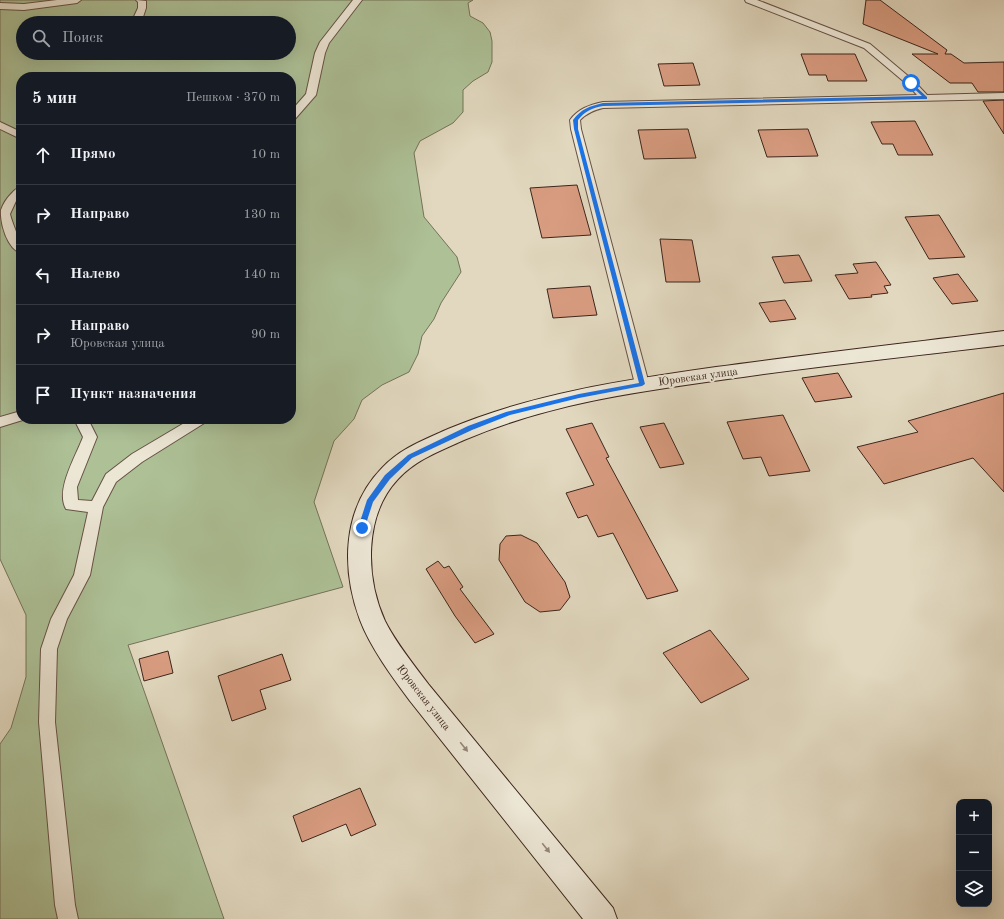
<!DOCTYPE html>
<html lang="ru">
<head>
<meta charset="utf-8">
<style>
	:root { --surface:#171b24; --page:#242831; --text:#f1f3f6; --muted:#9ea1a6; --line:#363941 }
	body { margin:0; font-family:"Old Standard TT",serif; background:var(--page); color:var(--text) }
	.controls { position:absolute; right:12px; bottom:12px; display:grid; overflow:hidden; border-radius:8px; box-shadow:0 4px 16px #0002 }
	.controls button { width:36px; height:36px; display:grid; place-items:center; padding:0; border:0; border-bottom:1px solid var(--line); background:var(--surface); color:var(--text); font:20px sans-serif }
	.stop { position:absolute; width:12px; height:12px; margin:-9px; border:3px solid #1a73e8; border-radius:50%; background:#fff }
	.stop.end { background:#1a73e8; border-color:#fff; box-shadow:0 1px 4px #0008 }
	.list { margin:0; padding:0; list-style:none }
	h2 { display:flex; justify-content:space-between; align-items:center; height:52px; margin:0; padding:0 16px; font-size:17px }
	h2 small { font-size:13px; font-weight:400; color:var(--muted) }
	.list li { display:grid; grid-template-columns:26px 1fr auto; gap:12px; align-items:center; box-sizing:border-box; height:60px; padding:0 16px; border-top:1px solid var(--line) }
	.list b { display:block; font-size:15px; white-space:nowrap }
	.list p { margin:0; font-size:13px; white-space:nowrap; color:var(--muted) }
	.list em { font-size:13px; font-style:normal; color:var(--muted) }
	.icon { flex:none; width:22px; height:22px; fill:none; stroke:currentColor; stroke-width:2; stroke-linecap:round; stroke-linejoin:round }
	.map { position:relative; flex:none; width:1004px; height:919px; overflow:hidden }
	.search { position:absolute; background:var(--surface); box-shadow:0 4px 16px #0002; left:16px; top:16px; width:280px; height:44px; display:flex; align-items:center; gap:10px; box-sizing:border-box; padding:0 14px; border-radius:22px; color:var(--muted); font-size:15px }
	.panel { position:absolute; background:var(--surface); box-shadow:0 4px 16px #0002; left:16px; top:72px; width:280px; height:352px; border-radius:16px }
	.map>svg:first-child { display:block }
</style>
</head>
<body>
<div class="map">
<svg width="1004" height="919" viewBox="0 0 1004 919">
	<rect width="100%" height="100%" fill="#e1d8bf"/>
	<filter id="stains"><feTurbulence type="fractalNoise" baseFrequency=".005" numOctaves="4"/><feColorMatrix values="0 0 0 0 .2 0 0 0 0 .09 0 0 0 0 .02 0 0 0 .5 -.17"/></filter>
	<radialGradient id="worn" r=".72"><stop offset=".6" stop-color="#630" stop-opacity="0"/><stop offset="1" stop-color="#630" stop-opacity=".3"/></radialGradient>
	<path fill="#adc096" stroke="#757259" fill-rule="evenodd" d="M0 0H473L468 3 470 16 483 23 490 32 492 41V62L488 72 473 81 463 90V112L453 123 420 141 414 153 424 217 457 257 461 272 441 303 434 319 422 336 418 354 409 372 382 385 362 400 354 419 334 441 314 502 343 587 128 645 224 919H0V744L11 728 26 677V615L0 559ZM23 23H289V53H23ZM21 77H291V419H21Z"/>
	<path fill="#d89c80" stroke="#3d251c" d="M866 0H880L947 50 945 54H951L964 63 1004 62V92H978L972 83H950L912 54H938L863 24Z
		M801 54H855L867 81H828L826 75H809Z
		M693 63 700 85 664 86 658 64Z
		M1004 100V134L983 101Z
		M915 121 933 155H898L893 144H882L871 122Z
		M688 129 696 158 644 159 638 130Z
		M808 129 818 156 767 157 758 130Z
		M577 185 591 235 542 238 530 188Z
		M939 215 965 257 929 259 905 217Z
		M660 239 692 240 700 282H666Z
		M799 255 812 281 784 283 772 257Z
		M876 262 891 285 884 286 888 293 871 295 872 297 849 299 835 275 858 273 853 264Z
		M958 274 978 301 952 304 933 278Z
		M590 286 597 315 553 318 547 289Z
		M785 300 796 319 770 322 759 303Z
		M838 373 852 397 815 402 802 378Z
		M1004 393V492L973 458 884 484 857 447 918 432 908 421Z
		M783 415 810 471 769 476 761 457 743 459 727 422Z
		M592 423 609 457 606 458 678 591 647 599 613 533 598 537 587 515 578 518 566 493 594 485 566 429Z
		M664 423 684 464 660 468 640 427Z
		M521 535 537 543 565 582 570 597 560 610 540 612 525 602 499 560 500 544 506 536Z
		M438 561 444 568 449 566 463 587 460 589 494 634 475 643 455 616 426 569Z
		M710 630 749 679 701 703 663 653Z
		M168 651 173 673 144 681 139 659Z
		M282 654 291 680 260 690 266 709 232 721 218 676Z
		M360 788 376 825 351 836 346 824 302 842 293 816Z"/>
	<g fill="none" stroke-linecap="round" stroke-linejoin="round">
		<defs>
			<path id="lane" d="M57 0H81L77 3 24 10 0 9V3L24 4Z
				M136 0 146 1V8L141 23H131L138 8V2Z
				M353 0H362L329 43 325 53 316 95 295 119 291 120V111L306 94 315 53 320 42Z
				M745 0H757L870 44 914 81 927 95 1004 93V99L603 108C594 110 587 113 580 120L581 129 649 384 647 387 642 389 637 387 635 384 571 129 570 120C578 109 589 105 603 102L917 95 908 85 864 48 746 2Z
				M0 122 21 132V139L0 129Z
				M21 187V196L16 201 10 214C13 227 21 239 21 253 7 249 0 223 1 210 3 204 7 198 11 194 14 191 16 188 21 187Z
				M21 411V419H26L0 427V417Z
				M74 419H88L97 437 77 487 78 500 92 501 106 474 132 454 191 419H208L206 422 142 462 116 482 103 507 90 575 67 619 57 649 55 722 75 905 78 919H58L55 905 39 722 41 649 51 619 74 575 88 512 66 509C55 490 76 456 83 437Z"/>
			<path id="secondary" d="M1004 331V345C922 355 839 364 757 375 658 389 557 400 464 440 440 451 417 459 398 479 364 515 365 577 385 621 396 643 414 665 429 685L594 885 613 908 617 919H583L410 701C393 678 370 647 360 620 341 569 342 509 382 468 401 448 424 440 448 429 534 393 625 380 716 367 812 354 908 343 1004 331Z"/>
		</defs>
		<use href="#lane" stroke="#665245" stroke-width="2"/>
		<use href="#secondary" stroke="#3d251c" stroke-width="2"/>
		<use href="#lane" fill="#ece6d5" fill-rule="evenodd"/>
		<use href="#secondary" fill="#ece6d5" fill-rule="evenodd"/>
	</g>
	<defs><path id="oneway-solid" d="M-6-.8H1V-3.2L6.5 0L1 3.2V.8H-6Z"/></defs>
	<g fill="#948678">
		<use href="#oneway-solid" transform="translate(464 747) rotate(51)"/>
		<use href="#oneway-solid" transform="translate(546 848) rotate(51)"/>
	</g>
	<path fill="#1a73e8" d="M911 82 927 97V99L603 106C592 108 585 111 578 120V129L645 384 642 386 579 398 510 415 472 430 412 458 390 479 373 502 364 530H359L358 528 367 500 385 475 408 455 468 426 506 412 579 394 639 383 574 129 573 120C581 109 590 106 603 103L922 96 909 84Z"/>
	<g text-anchor="middle" stroke-width="4" stroke-linejoin="round" paint-order="stroke">
		<g font-size="11" fill="#3d251c" stroke="#ece6d5">
			<text transform="translate(698 376) rotate(-8)" y="4">Юровская улица</text>
			<text transform="translate(424 697) rotate(52)" y="4">Юровская улица</text>
		</g>
	</g>
	<rect width="100%" height="100%" filter="url(#stains)"/>
	<rect width="100%" height="100%" fill="url(#worn)"/>
</svg>
<div class="controls">
<button>+</button>
<button>−</button>
<button><svg class="icon" aria-label="layers" viewBox="0 0 24 24"><path d="M12 4l9 5-9 5-9-5zM3 14l9 5 9-5"/></svg></button>
</div>
<div class="stop" style="left:911px;top:83px"></div>
<div class="stop end" style="left:362px;top:528px"></div>
<div class="search"><svg class="icon" aria-label="search" viewBox="0 0 24 24"><circle cx="10" cy="10" r="6"/><path d="M15 15l6 6"/></svg>Поиск</div>
<section class="panel">
<h2>5 мин<small>Пешком · 370 m</small></h2>
<ul class="list">
<li><svg class="icon" aria-label="ahead" viewBox="0 0 24 24"><path d="M12 20V5M6 11l6-6 6 6"/></svg><div><b>Прямо</b></div><em>10 m</em></li>
<li><svg class="icon" aria-label="right" viewBox="0 0 24 24"><path d="M7 20v-9h11M14 6l5 5-5 5"/></svg><div><b>Направо</b></div><em>130 m</em></li>
<li><svg class="icon" aria-label="left" viewBox="0 0 24 24"><path d="M17 20v-9H6M10 6l-5 5 5 5"/></svg><div><b>Налево</b></div><em>140 m</em></li>
<li><svg class="icon" aria-label="right" viewBox="0 0 24 24"><path d="M7 20v-9h11M14 6l5 5-5 5"/></svg><div><b>Направо</b><p>Юровская улица</p></div><em>90 m</em></li>
<li><svg class="icon" aria-label="arrive" viewBox="0 0 24 24"><path d="M6 21V4h12l-3 4 3 4H6"/></svg><div><b>Пункт назначения</b></div></li>
</ul>
</section>
</div>
</body>
</html>
